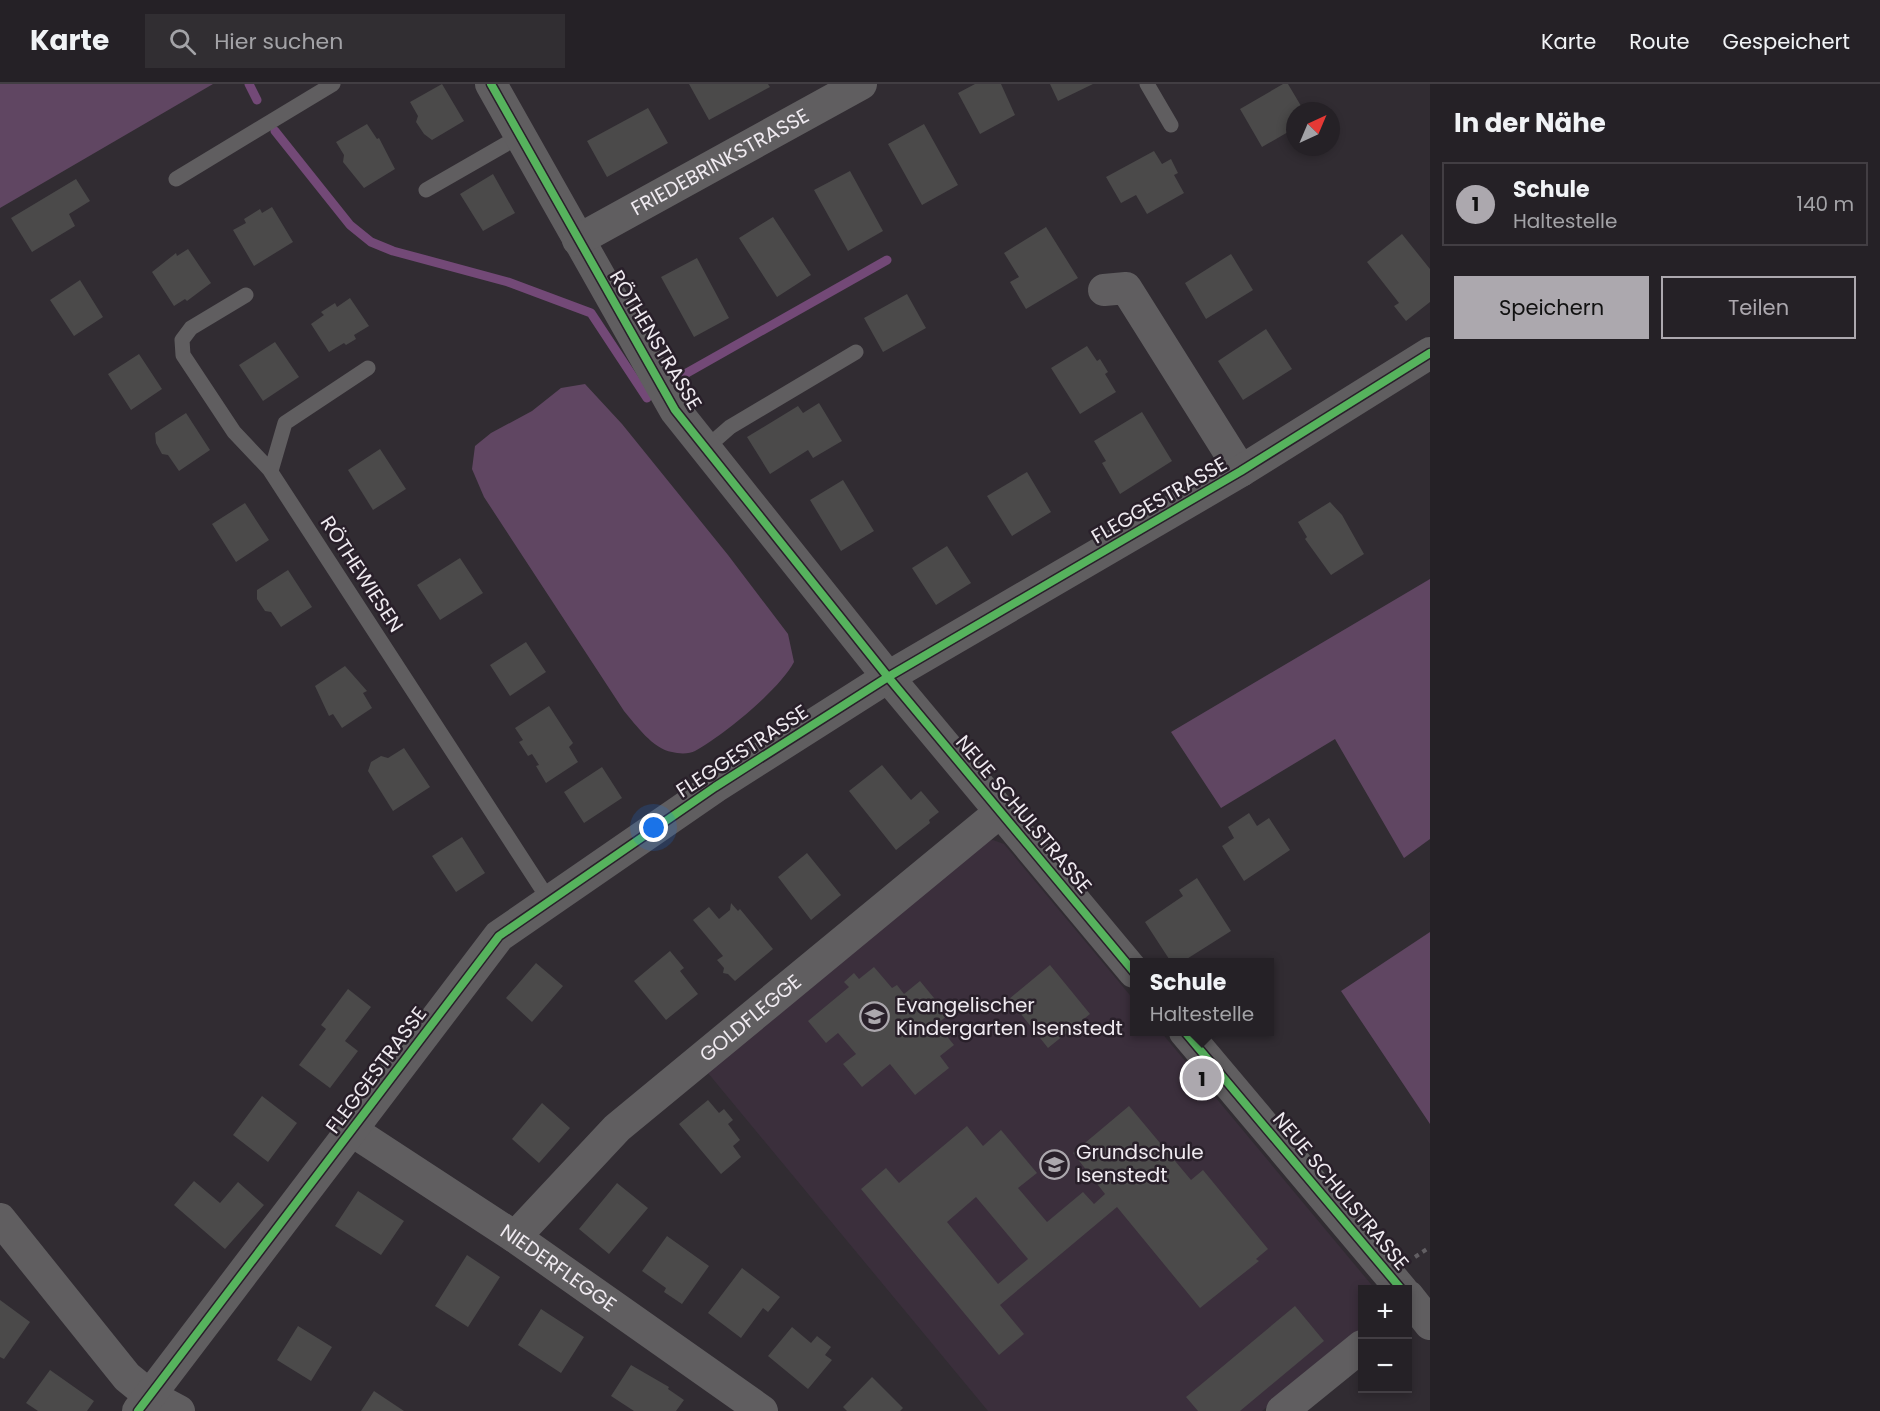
<!DOCTYPE html>
<html lang="de">
<head>
<meta charset="utf-8">
<style>
	:root { --surface:#252126; --page:#312e32; --text:#f1f3f6; --muted:#a3a3a7; --line:#423e43; --accent:#aca8ae }
	body { margin:0; font-family:Poppins,sans-serif; background:var(--page); color:var(--text) }
	.controls { position:absolute; right:18px; bottom:18px; display:grid; overflow:hidden; border-radius:0px; box-shadow:0 3px 9px #0003 }
	.controls button { width:54px; height:54px; display:grid; place-items:center; padding:0; border:0; border-bottom:2px solid var(--line); background:var(--surface); color:var(--text); font:30px sans-serif }
	.compass { position:absolute; left:1286px; top:18px; width:54px; height:54px; border-radius:50%; background:var(--surface); box-shadow:0 3px 9px #0003; rotate:44deg }
	.you { position:absolute; left:654px; top:744px; width:21px; height:21px; margin:-15px; border:4px solid #fff; border-radius:50%; background:#1a73e8; box-shadow:0 0 0 9px #1a73e833 }
	.badge { display:grid; place-items:center; width:39px; height:39px; border-radius:50%; background:var(--accent); color:#111; font-size:20px; font-weight:700 }
	.pin { position:absolute; translate:-50% -50%; border:3px solid #fff; box-shadow:0 2px 6px #0006 }
	.popup { position:absolute; left:1130px; top:874px; width:144px; height:78px; box-sizing:border-box; display:grid; place-content:center; border-radius:0px; background:var(--surface); filter:drop-shadow(0 2px 4px #0005); font-size:20px; white-space:nowrap; color:var(--muted) }
	.popup b { font-size:22px; color:var(--text) }
	.popup::after { content:''; position:absolute; left:50%; top:100%; margin-left:-12px; border:12px solid transparent; border-top-color:var(--surface) }
	.list { margin:0; padding:0; list-style:none }
	h2 { display:flex; justify-content:space-between; align-items:center; height:78px; margin:0; padding:0 24px; font-size:26px }
	h2 small { font-size:20px; font-weight:400; color:var(--muted) }
	.list li { display:grid; grid-template-columns:39px 1fr auto; gap:18px; align-items:center; box-sizing:border-box; height:84px; margin:0 12px 12px; padding:0 12px; border:2px solid var(--line); border-radius:0px }
	.list b { display:block; font-size:22px; white-space:nowrap }
	.list p { margin:0; font-size:20px; white-space:nowrap; color:var(--muted) }
	.list em { font-size:20px; font-style:normal; color:var(--muted) }
	.actions { display:flex; gap:12px; padding:18px 24px }
	.actions a { flex:1; padding:14px 0; border:2px solid var(--accent); border-radius:0px; text-align:center; font-size:21px; color:var(--accent) }
	.actions .main { background:var(--accent); color:#111 }
	.icon { flex:none; width:33px; height:33px; fill:none; stroke:currentColor; stroke-width:2; stroke-linecap:round; stroke-linejoin:round }
	.map { position:relative; flex:none; width:1430px; height:1327px; overflow:hidden }
	header { display:flex; align-items:center; gap:36px; box-sizing:border-box; height:84px; padding:0 30px; background:var(--surface); border-bottom:2px solid var(--line) }
	header strong { font-size:28px }
	nav { display:flex; gap:33px; margin-inline-start:auto; font-size:21px }
	.search { width:420px; height:54px; background:var(--page); display:flex; align-items:center; gap:15px; box-sizing:border-box; padding:0 21px; border-radius:0px; color:var(--muted); font-size:22px }
	main { display:flex }
	aside { flex:1; background:var(--surface) }
	.map>svg:first-child { display:block }
</style>
</head>
<body>
<header>
<strong>Karte</strong>
<div class="search"><svg class="icon" aria-label="search" viewBox="0 0 24 24"><circle cx="10" cy="10" r="6"/><path d="M15 15l6 6"/></svg>Hier suchen</div>
<nav><a>Karte</a><a>Route</a><a>Gespeichert</a></nav>
</header>
<main>
<div class="map">
<svg width="1430" height="1327" viewBox="0 0 1430 1327">
	<rect width="100%" height="100%" fill="#312c32"/>
	<path fill="#3b2f3c" d="M993 756 1004 760 1134 916V948H1161L1375 1205 1362 1206V1244L1262 1327H988L703 983 979 758Z"/>
	<path fill="#604662" d="M0 0H213L0 124Z
		M585 300 622 340 728 471 788 550 794 578C779 606 724 651 695 667 690 670 679 670 672 668 653 665 636 641 624 627L484 413 472 385 475 362 491 349 532 327 561 304Z
		M1430 495V755L1404 774 1335 655 1221 724 1171 648Z
		M1430 848V1040L1341 907Z"/>
	<g fill="none" stroke-linecap="round" stroke-linejoin="round">
		<path stroke="#734977" stroke-width="9" d="M249 0 257 16
			M275 47 350 141 371 158 393 167 508 198 591 229 647 314
			M685 290 887 176"/>
	</g>
	<path fill="#4b4a4a" fill-rule="evenodd" d="M442 0 464 37 432 56 424 50 416 38 418 32 410 18Z
		M689 0H768L770 3 709 36Z
		M975 0H1001L1015 31 980 50 958 9Z
		M1050 0H1093L1058 17Z
		M1283 0H1288L1304 27H1295V44L1262 63 1240 25Z
		M648 24 668 59 607 93 587 57Z
		M367 40 377 55 379 54 395 85 364 104 343 78 344 71 336 58Z
		M924 40 958 101 922 121 888 60Z
		M1154 67 1162 80 1171 75 1178 89 1174 91 1184 109 1147 130 1136 111 1121 119 1106 93Z
		M850 87 883 147 848 167 814 106Z
		M493 90 515 129 483 147 460 110Z
		M76 95 90 117 69 130 75 142 32 168 11 134Z
		M272 123 293 158 254 182 233 146 246 139 244 135 260 125 262 129Z
		M773 133 811 191 777 213 739 154Z
		M1046 143 1078 194 1026 225 1010 198 1019 193 1004 169Z
		M1402 150 1430 185V218L1406 237 1394 222 1399 219 1367 178Z
		M188 165 211 199 187 217 185 215 174 222 152 188 176 169 177 172Z
		M1231 170 1253 206 1206 235 1185 199Z
		M697 174 729 234 694 253 661 193Z
		M80 196 103 233 74 252 50 216Z
		M907 210 926 244 883 268 864 234Z
		M350 214 369 242 354 251 356 255 346 261 344 259 329 268 311 240 324 231 321 228 335 219 337 223Z
		M1266 245 1292 285 1243 316 1218 277Z
		M275 258 299 293 263 317 239 281Z
		M1087 262 1097 277 1100 275 1108 288 1105 290 1116 308 1080 330 1051 284Z
		M139 270 162 305 131 326 108 290Z
		M819 319 842 357 813 374 808 366 770 390 747 353 798 322 803 329Z
		M1142 328 1172 377 1120 410 1102 379 1106 377 1094 357Z
		M186 329 210 366 179 387 168 371 162 370 156 359 155 349Z
		M380 365 406 405 373 426 348 386Z
		M1027 388 1051 428 1012 452 987 412Z
		M843 396 874 447 841 467 810 416Z
		M1330 418 1342 431 1364 470 1331 491 1305 455 1307 453 1298 438Z
		M245 419 269 456 236 478 212 440Z
		M947 462 971 499 936 521 912 484Z
		M460 474 483 509 440 536 417 501Z
		M288 486 312 523 281 543 271 528 265 527 257 515V506Z
		M526 558 546 588 510 612 490 581Z
		M345 582 367 607 363 609 372 624 342 644 333 630 329 632 315 602Z
		M549 622 573 659 569 663 578 678 546 699 536 682 539 681 532 670 528 672 519 658 523 656 515 644Z
		M404 664 430 703 393 727 368 687 371 678 381 672 388 674Z
		M882 681 911 716 921 707 939 728 929 736 930 739 896 766 849 707Z
		M602 683 622 714 584 739 564 708Z
		M1249 729 1257 742 1269 734 1290 766 1244 797 1222 762 1234 754 1228 743Z
		M462 753 485 789 456 808 432 772Z
		M807 769 841 811 811 836 778 793Z
		M1197 794 1231 847 1182 878H1171L1145 838 1183 812 1179 806Z
		M731 819 738 827 740 825 773 865 735 897 728 890 723 889 724 884 717 876 723 872 693 836 709 823 719 835 730 826Z
		M670 867 684 884 680 887 698 910 666 936 634 897Z
		M536 879 563 902 532 938 506 914Z
		M1050 881 1090 930 1048 964 1009 915Z
		M874 883 892 904 897 901 904 910 920 897 948 931 937 940 954 961 940 972 949 984 915 1011 890 980 862 1003 843 980 856 970 838 949 826 959 808 937 849 903 844 898 854 889 859 895Z
		M348 905 371 923 345 957 358 967 330 1004 299 981 326 945 321 941Z
		M262 1012 297 1039 268 1078 233 1051Z
		M708 1016 719 1029 724 1025 733 1036 728 1040 740 1056 733 1062 741 1073 721 1090 679 1040Z
		M542 1019 570 1044 539 1079 512 1055Z
		M1129 1022 1191 1096 1203 1086 1268 1165 1256 1175 1259 1177 1200 1224 1117 1123 1000 1221 1024 1250 999 1271 861 1105 886 1084 899 1099 967 1042 983 1062 1001 1046 1037 1089 1018 1104 1047 1138 1083 1108 1094 1120 1105 1110 1073 1069ZM976 1113 1028 1175 998 1200 947 1138Z
		M194 1097 220 1119 238 1098 264 1121 225 1165 174 1121Z
		M617 1099 648 1124 609 1170 579 1145Z
		M358 1107 404 1137 381 1171 335 1142Z
		M667 1152 709 1182 682 1220 664 1208 666 1204 642 1187Z
		M467 1171 500 1193 468 1243 435 1222Z
		M742 1184 780 1213 768 1228 763 1224 741 1254 708 1229Z
		M0 1216 30 1238 4 1275 0 1273Z
		M1295 1222 1324 1257 1240 1327H1198L1186 1313Z
		M541 1225 584 1253 561 1289 518 1261Z
		M298 1242 332 1263 311 1297 277 1276Z
		M792 1243 811 1259 817 1252 831 1263 825 1271 832 1276 808 1305 768 1272Z
		M631 1281 669 1303 668 1305 684 1316 676 1327H634L611 1312Z
		M50 1286 94 1317 87 1327H38L26 1319Z
		M872 1293 903 1324 900 1327H847L843 1323Z
		M374 1307 404 1327H361Z"/>
	<g fill="none" stroke-linecap="round" stroke-linejoin="round">
		<path stroke="#615e62" stroke-width="4" stroke-dasharray="4.5 4.5" stroke-linecap="butt" d="M1415 1173 1430 1163"/>
		<path stroke="#605e60" stroke-width="15" d="M1147 0 1171 41
			M176 95 333 0
			M426 106 520 52
			M246 211 191 244 182 256 183 271 234 348 269 385 549 816
			M706 364 730 343 856 268
			M271 387 285 339 368 284"/>
		<g stroke="#605e60" stroke-width="32">
			<path d="M491 0 675 326 888 593 1134 888"/>
			<path id="s1" d="M578 156 861 0"/>
			<path d="M1104 206 1126 204 1241 387"/>
			<path d="M1185 948 1402 1206"/>
			<path id="s2" d="M351 1046 515 1153 762 1327"/>
			<path d="M0 1135 127 1293 149 1311 179 1327"/>
			<path id="s3" d="M515 1153 617 1044 1000 728"/>
			<path d="M1408 1212 1430 1240"/>
			<path d="M138 1327 499 852 715 703 888 593 1241 387 1430 269"/>
			<path d="M1282 1327 1362 1262"/>
		</g>
		<defs>
			<path id="cycleway" d="M491 0 675 326 888 593 1134 888
				M1185 948 1402 1206
				M138 1327 499 852 715 703 888 593 1241 387 1430 269"/>
		</defs>
		<use href="#cycleway" stroke="#29202a" stroke-width="11"/>
		<use href="#cycleway" stroke="#56b35d" stroke-width="8"/>
	</g>
	<defs>
		<symbol id="school-ring" viewBox="-11 -11 22 22"><circle r="9.5" fill="#29202a" stroke="#aca8ae" stroke-width="1.5"/><path d="M0-5L7-2L0 1L-7-2ZM-4 1L0 2.5L4 1V4Q0 6-4 4Z" fill="#aca8ae"/></symbol>
	</defs>
	<g fill-rule="evenodd">
		<use href="#school-ring" x="858" y="916" width="33" height="33"/>
		<use href="#school-ring" x="1038" y="1064" width="33" height="33"/>
	</g>
	<g text-anchor="middle" stroke-width="5" stroke-linejoin="round" paint-order="stroke">
		<g font-size="20" fill="#efeaf0" stroke="#29202a">
			<text dy="7" stroke="none"><textPath href="#s1" startOffset="162">FRIEDEBRINKSTRASSE</textPath></text>
			<text transform="translate(656 256) rotate(59)" y="7">RÖTHENSTRASSE</text>
			<text transform="translate(1159 416) rotate(-30)" y="7">FLEGGESTRASSE</text>
			<text transform="translate(362 490) rotate(57)" y="7">RÖTHEWIESEN</text>
			<text transform="translate(742 667) rotate(-33)" y="7">FLEGGESTRASSE</text>
			<text transform="translate(1024 730) rotate(50)" y="7">NEUE SCHULSTRASSE</text>
			<text dy="7" stroke="none"><textPath href="#s3" startOffset="322">GOLDFLEGGE</textPath></text>
			<text transform="translate(376 986) rotate(-53)" y="7">FLEGGESTRASSE</text>
			<text transform="translate(1341 1107) rotate(50)" y="7">NEUE SCHULSTRASSE</text>
			<text dy="7" stroke="none"><textPath href="#s2" startOffset="249">NIEDERFLEGGE</textPath></text>
		</g>
		<g font-size="20" fill="#efeaf0" stroke="#29202a" text-anchor="start">
			<text x="896" y="928">Evangelischer<tspan x="896" dy="23">Kindergarten Isenstedt</tspan></text>
			<text x="1076" y="1075">Grundschule<tspan x="1076" dy="23">Isenstedt</tspan></text>
		</g>
	</g>
</svg>
<div class="controls">
<button>+</button>
<button>−</button>
</div>
<svg class="compass" viewBox="-18 -18 36 36"><path d="M0-13l5 13h-10z" fill="#e53935"/><path d="M0 13l5-13h-10z" fill="#a3a3a7"/></svg>
<div class="you"></div>
<div class="pin badge" style="left:1202px;top:994px">1</div>
<div class="popup"><b>Schule</b>Haltestelle</div>
</div>
<aside>
<h2>In der Nähe<small></small></h2>
<ul class="list">
<li><span class="badge">1</span><div><b>Schule</b><p>Haltestelle</p></div><em>140 m</em></li>
</ul>
<div class="actions"><a class="main">Speichern</a><a>Teilen</a></div>
</aside>
</main>
</body>
</html>
